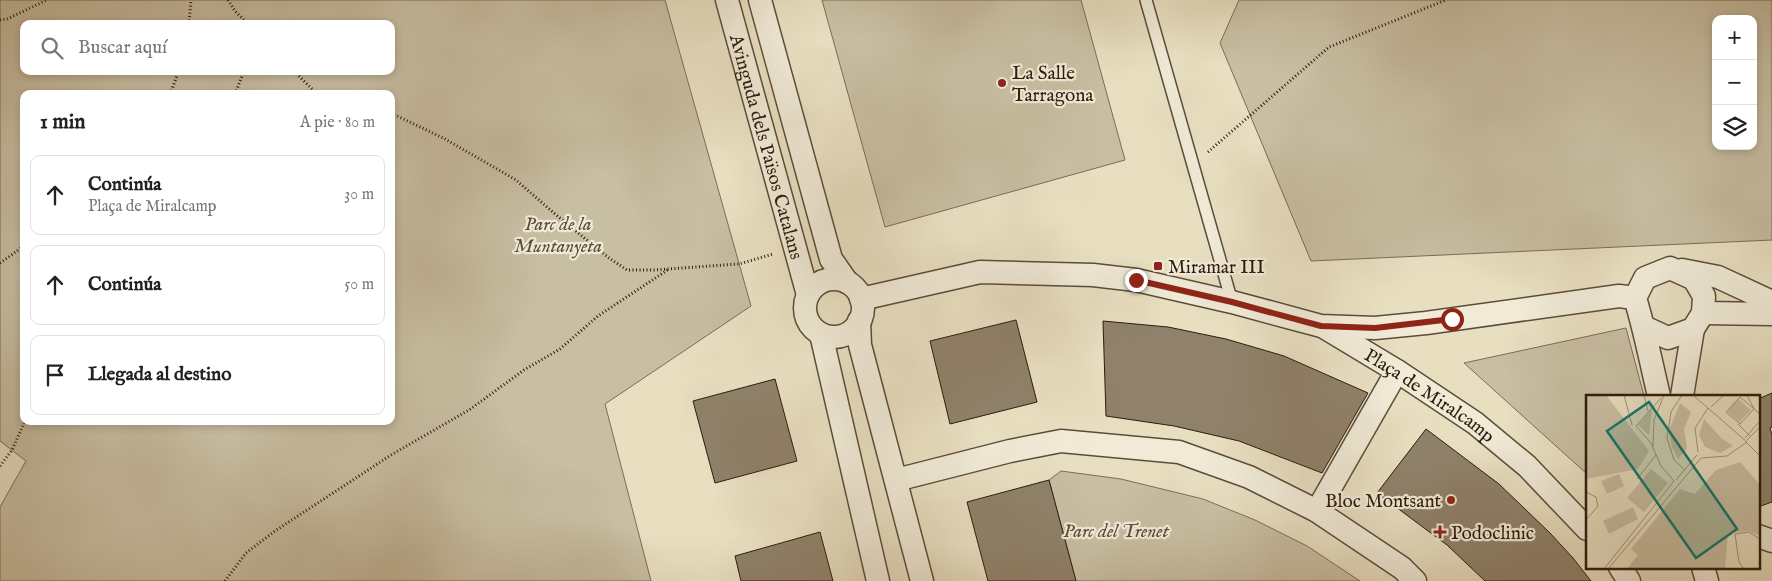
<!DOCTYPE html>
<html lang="es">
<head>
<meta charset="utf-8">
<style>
	:root { --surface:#fff; --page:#f6f6f6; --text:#222; --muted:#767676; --line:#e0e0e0 }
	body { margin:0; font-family:"IM FELL English",serif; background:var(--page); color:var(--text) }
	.controls { position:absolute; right:15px; top:15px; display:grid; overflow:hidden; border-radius:10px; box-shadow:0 2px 8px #0003 }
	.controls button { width:45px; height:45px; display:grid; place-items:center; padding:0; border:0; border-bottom:1px solid var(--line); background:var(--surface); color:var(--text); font:25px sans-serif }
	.stop { position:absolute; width:15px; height:15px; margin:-11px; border:4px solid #8f2418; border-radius:50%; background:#fff }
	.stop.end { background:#8f2418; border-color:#fff; box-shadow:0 1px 5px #0008 }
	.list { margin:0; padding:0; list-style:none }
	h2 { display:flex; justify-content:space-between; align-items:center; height:65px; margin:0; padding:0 20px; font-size:21px }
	h2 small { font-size:16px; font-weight:400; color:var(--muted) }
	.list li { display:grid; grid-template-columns:32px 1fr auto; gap:15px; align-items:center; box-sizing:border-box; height:80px; margin:0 10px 10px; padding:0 10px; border:1px solid var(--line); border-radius:10px }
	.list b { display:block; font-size:19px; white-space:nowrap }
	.list p { margin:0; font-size:16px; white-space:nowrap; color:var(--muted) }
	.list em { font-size:16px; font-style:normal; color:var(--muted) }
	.icon { flex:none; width:28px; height:28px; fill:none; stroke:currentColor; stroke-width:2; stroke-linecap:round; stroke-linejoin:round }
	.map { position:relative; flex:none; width:1772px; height:581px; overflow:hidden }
	.search { position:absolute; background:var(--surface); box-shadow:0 2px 8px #0003; left:20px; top:20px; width:375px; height:55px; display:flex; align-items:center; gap:12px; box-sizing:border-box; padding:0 18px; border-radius:10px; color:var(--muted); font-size:19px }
	.panel { position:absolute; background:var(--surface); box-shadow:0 2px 8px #0003; left:20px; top:90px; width:375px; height:335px; border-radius:10px }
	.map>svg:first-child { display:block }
</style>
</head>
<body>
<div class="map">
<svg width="1772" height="581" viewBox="0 0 1772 581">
	<rect width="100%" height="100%" fill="#e8dfc1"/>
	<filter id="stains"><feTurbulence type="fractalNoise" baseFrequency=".004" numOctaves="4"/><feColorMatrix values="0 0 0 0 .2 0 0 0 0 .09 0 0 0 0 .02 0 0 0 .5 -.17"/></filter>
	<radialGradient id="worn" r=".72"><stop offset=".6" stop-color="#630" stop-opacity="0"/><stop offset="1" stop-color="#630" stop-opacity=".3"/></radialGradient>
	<path fill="#c8bea2" stroke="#7b6c57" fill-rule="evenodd" d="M0 0H665L751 306 605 404 651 581H0V507L26 461 0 441ZM24 24H391V71H24ZM24 94H391V421H24Z
		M822 0H1081L1125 160 885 227Z
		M1239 0H1772V240L1311 261 1220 43ZM1716 19H1753V146H1716Z
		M1626 328 1644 396H1587V474L1464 363Z
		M1061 471 1121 479 1203 499 1255 520 1307 546 1360 581H1076L1049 480Z"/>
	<path fill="#8f816a" stroke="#2e1b0c" d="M1016 320 1037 402 950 424 930 341Z
		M1103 321 1168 327 1226 339 1284 356 1368 393 1322 473 1239 441 1174 426 1106 416Z
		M775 379 797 461 715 483 693 401Z
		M1772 393V427L1770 428 1772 435V502L1758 507V399Z
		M1426 429 1499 484 1550 533 1573 558 1591 581H1485L1447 545 1377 493Z
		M1049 480 1076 581H988L967 502Z
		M820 532 833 581H741L735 556Z"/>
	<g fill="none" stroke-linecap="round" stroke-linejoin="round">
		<defs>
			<path id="service" d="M1146 0 1232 302"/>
			<g id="minor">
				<path id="s1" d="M727 0 808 295"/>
				<path d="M760 0 831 259 847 282"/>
				<path d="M1682 270 1718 277 1772 302"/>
				<circle cx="834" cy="308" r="29"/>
				<path d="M861 299 980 272 1093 275 1136 280 1232 302 1321 326 1375 328 1426 323 1619 296 1635 298"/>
				<path d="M1703 313 1772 314"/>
				<path d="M859 321 860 345 922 581"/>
				<path id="s2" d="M1324 327 1397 371 1475 423 1527 466 1587 529"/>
				<path d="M1644 327 1668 338 1693 329 1703 313 1704 296 1694 279 1670 268 1645 278 1635 298C1645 330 1651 363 1659 396"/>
				<path d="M821 334 878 581"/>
				<path d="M1682 396 1693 329"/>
				<path d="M896 480 1010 451 1061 441 1179 452 1249 477 1317 511 1402 568 1415 581"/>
				<path d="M1317 511 1397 371"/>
				<path d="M1758 536 1772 541"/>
				<path d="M1620 567 1629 581"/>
				<path d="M1703 567 1707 581"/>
			</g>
		</defs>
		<use href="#service" stroke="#5c4c39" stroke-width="14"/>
		<use href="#minor" stroke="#5c4c39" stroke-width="25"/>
		<path stroke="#2e1b0c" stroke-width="3" stroke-dasharray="1 2.5" stroke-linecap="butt" d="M228 0 235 11 248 24
			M0 20 7 19 47 0
			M189 24 191 0
			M294 71 317 94
			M170 94 179 71
			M235 94 244 71
			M391 113 445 139 516 180 555 214 609 258 627 270H654L739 264 773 254
			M1208 152 1329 47 1446 0
			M0 263 24 246
			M0 466 12 450 25 421
			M225 581 246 553 275 531 391 455 469 410 524 370 560 349 598 316 669 269"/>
		<use href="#service" stroke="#f0ead7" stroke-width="11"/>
		<use href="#minor" stroke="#f0ead7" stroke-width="22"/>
	</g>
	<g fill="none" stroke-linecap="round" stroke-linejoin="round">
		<path stroke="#8f2418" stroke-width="6" d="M1136 280 1232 302 1321 326 1375 328 1452 319"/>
	</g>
	<g fill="#8f2418" stroke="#f0ead7" stroke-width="2">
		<circle cx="1002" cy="83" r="5"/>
		<rect x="1153" y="261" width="10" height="10" rx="2.5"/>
		<circle cx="1451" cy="500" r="5"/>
		<path d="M1437.5 524.5h5v5h5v5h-5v5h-5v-5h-5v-5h5z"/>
	</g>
	<g text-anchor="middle" stroke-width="4.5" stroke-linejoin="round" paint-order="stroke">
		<g font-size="19" fill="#2e1b0c" stroke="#f0ead7" text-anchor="start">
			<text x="1012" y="79">La Salle<tspan x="1012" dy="22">Tarragona</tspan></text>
			<text x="1168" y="273">Miramar III</text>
			<text x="1441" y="507" text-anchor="end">Bloc Montsant</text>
			<text x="1451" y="539">Podoclinic</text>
		</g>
		<g font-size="19" fill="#2e1b0c" stroke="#f0ead7">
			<text dy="7" stroke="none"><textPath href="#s1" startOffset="152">Avinguda dels Països Catalans</textPath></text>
			<text dy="7" stroke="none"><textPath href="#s2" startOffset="126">Plaça de Miralcamp</textPath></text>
		</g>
		<g font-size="19" font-style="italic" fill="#5c4c39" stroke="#f0ead7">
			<text x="558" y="230">Parc de la<tspan x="558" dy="22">Muntanyeta</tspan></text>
			<text x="1116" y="537">Parc del Trenet</text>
		</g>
	</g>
	<g transform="translate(1586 395)">
		<rect width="174" height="174" fill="#e8dfc1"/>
		<path d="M0 0H20L63 56 52 74 0 84ZM152 4 165 15 153 27 141 16ZM94 8 105 17 98 34 101 53 92 64 86 52 83 35ZM65 15 66 17 63 40 52 30ZM118 24 135 43 147 51 134 58 119 52 113 40ZM154 67 174 90V141L163 136 142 138 139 174H41L52 160 45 154 94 94 109 99 130 75ZM65 74 82 88 58 117 41 103ZM33 79 38 91 21 99 15 86ZM47 112 52 124 23 139 17 126Z" fill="#c8bea2"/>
		<path fill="none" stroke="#9e9179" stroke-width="1" d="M38 0 46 30M58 0 62 16M96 0 85 17 81 43 88 65 99 75M161 0 168 14M125 12 138 0M168 14 154 29 140 17 154 2 174 19M152 29 165 42M50 31 65 48 75 71 88 86M50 31 75 3M159 43 174 26M161 45 174 32M160 47 174 61M67 51 68 25 78 0M112 57 109 33 122 13M51 84 70 60M90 85 111 60M0 97 10 102 12 111 0 125M18 174 88 86M22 174 115 63 141 61 161 47 107 0M158 174 153 167 149 139 163 137 174 144"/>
		<path fill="#0f766e" fill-opacity="0.15" stroke="#0f766e" stroke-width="2.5" d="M63 7 151 134 110 163 21 36Z"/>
		<rect width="174" height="174" fill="none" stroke="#2e1b0c" stroke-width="2.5"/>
	</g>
	<rect width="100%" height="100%" filter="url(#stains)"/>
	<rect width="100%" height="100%" fill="url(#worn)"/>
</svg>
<div class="controls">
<button>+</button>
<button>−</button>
<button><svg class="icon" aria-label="layers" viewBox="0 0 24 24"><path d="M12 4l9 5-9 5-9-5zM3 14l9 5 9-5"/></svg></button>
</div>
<div class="stop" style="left:1452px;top:319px"></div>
<div class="stop end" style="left:1136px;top:280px"></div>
<div class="search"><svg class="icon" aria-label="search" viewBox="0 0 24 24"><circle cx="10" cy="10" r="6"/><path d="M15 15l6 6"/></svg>Buscar aquí</div>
<section class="panel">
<h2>1 min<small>A pie · 80 m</small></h2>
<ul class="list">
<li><svg class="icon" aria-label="ahead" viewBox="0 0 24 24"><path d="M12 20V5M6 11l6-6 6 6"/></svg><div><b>Continúa</b><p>Plaça de Miralcamp</p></div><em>30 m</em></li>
<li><svg class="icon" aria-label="ahead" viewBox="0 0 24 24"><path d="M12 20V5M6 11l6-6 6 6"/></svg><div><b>Continúa</b></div><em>50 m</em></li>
<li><svg class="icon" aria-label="arrive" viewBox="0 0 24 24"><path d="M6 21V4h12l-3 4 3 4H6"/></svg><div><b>Llegada al destino</b></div></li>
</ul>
</section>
</div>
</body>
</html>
